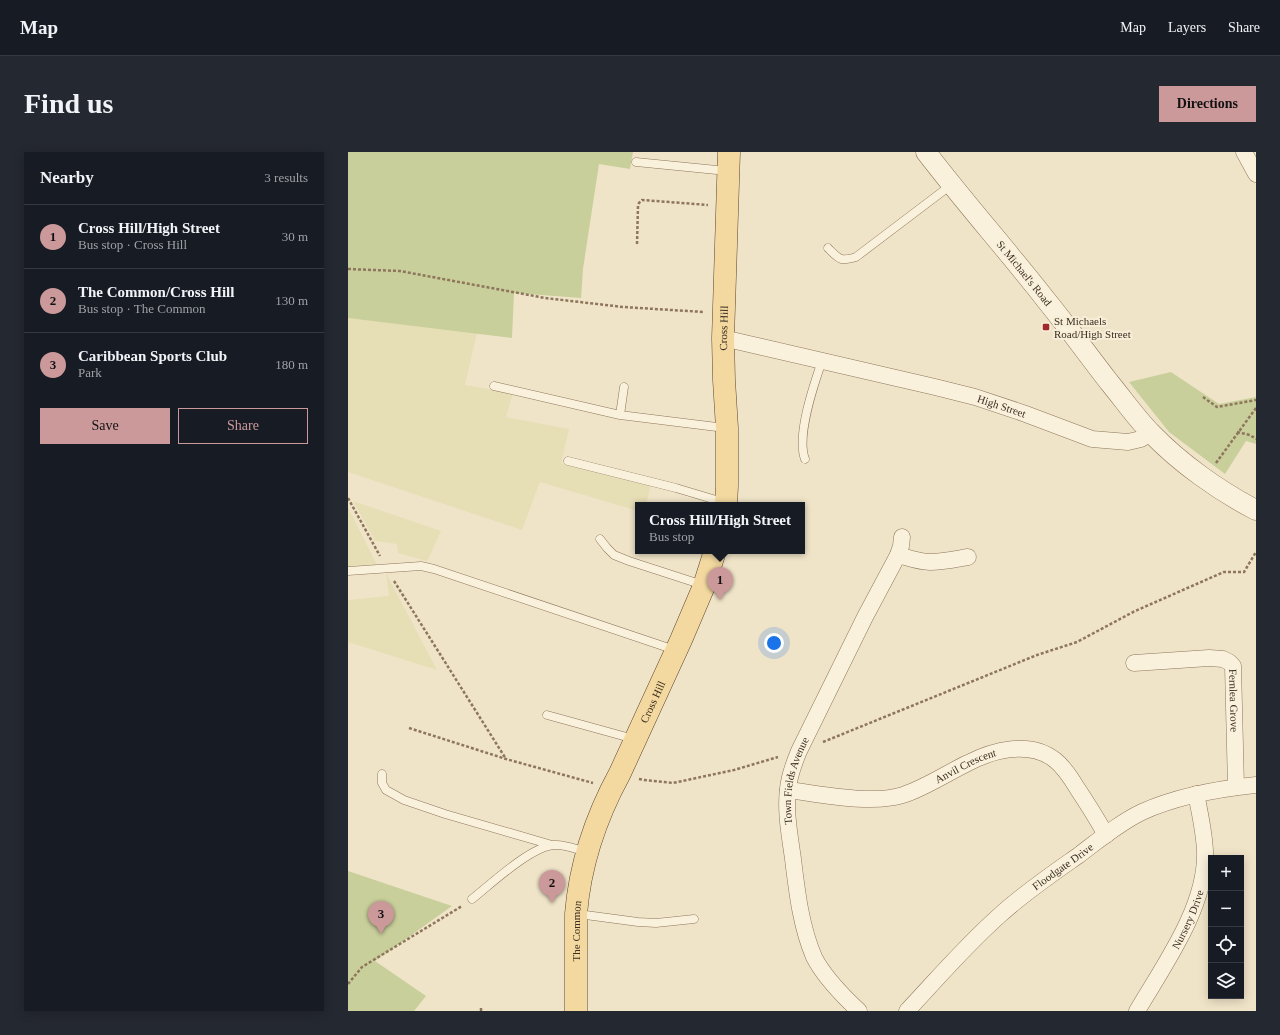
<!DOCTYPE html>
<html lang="en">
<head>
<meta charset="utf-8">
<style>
	:root { --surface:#171b24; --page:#242831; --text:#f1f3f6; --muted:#9ea1a6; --line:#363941; --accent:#cc999b }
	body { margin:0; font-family:Georgia,serif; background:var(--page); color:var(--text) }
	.controls { position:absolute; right:12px; bottom:12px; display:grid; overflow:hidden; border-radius:0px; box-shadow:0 2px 10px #0003 }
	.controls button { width:36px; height:36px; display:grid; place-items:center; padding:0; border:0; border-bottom:1px solid var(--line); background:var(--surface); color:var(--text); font:20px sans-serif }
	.you { position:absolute; left:426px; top:491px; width:14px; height:14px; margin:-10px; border:3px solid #fff; border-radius:50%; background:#1a73e8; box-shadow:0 0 0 6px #1a73e833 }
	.badge { display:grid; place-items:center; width:26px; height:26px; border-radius:50%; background:var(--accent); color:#111; font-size:13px; font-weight:700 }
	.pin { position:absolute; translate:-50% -33px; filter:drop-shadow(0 1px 2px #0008) }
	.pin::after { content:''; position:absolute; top:21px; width:14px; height:12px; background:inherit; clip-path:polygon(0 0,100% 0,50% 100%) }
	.popup { position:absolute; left:287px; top:350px; width:170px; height:52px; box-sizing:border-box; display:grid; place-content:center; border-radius:0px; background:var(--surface); filter:drop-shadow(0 1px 3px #0005); font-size:13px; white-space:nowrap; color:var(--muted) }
	.popup b { font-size:15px; color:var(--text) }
	.popup::after { content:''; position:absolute; left:50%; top:100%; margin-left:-8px; border:8px solid transparent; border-top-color:var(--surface) }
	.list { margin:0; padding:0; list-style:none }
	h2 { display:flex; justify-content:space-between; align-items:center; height:52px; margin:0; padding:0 16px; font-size:17px }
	h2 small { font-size:13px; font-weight:400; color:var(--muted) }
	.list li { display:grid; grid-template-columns:26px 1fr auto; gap:12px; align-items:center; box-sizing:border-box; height:64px; padding:0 16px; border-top:1px solid var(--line) }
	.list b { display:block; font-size:15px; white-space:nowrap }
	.list p { margin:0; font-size:13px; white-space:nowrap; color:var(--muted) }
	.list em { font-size:13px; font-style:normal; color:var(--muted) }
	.actions { display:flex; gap:8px; padding:12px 16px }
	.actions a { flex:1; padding:9px 0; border:1px solid var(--accent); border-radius:0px; text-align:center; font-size:14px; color:var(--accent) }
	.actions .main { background:var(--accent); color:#111 }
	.icon { flex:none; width:22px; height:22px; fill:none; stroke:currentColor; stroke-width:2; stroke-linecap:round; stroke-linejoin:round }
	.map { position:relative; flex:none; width:908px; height:859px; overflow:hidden; border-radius:0px }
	header { display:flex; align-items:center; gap:24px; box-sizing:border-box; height:56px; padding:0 20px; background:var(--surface); border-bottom:1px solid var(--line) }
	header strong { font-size:19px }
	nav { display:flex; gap:22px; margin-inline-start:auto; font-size:14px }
	.intro { display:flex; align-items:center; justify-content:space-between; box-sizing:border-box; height:96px; padding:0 24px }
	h1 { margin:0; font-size:28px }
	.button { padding:10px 18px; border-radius:0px; background:var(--accent); color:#111; font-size:14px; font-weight:700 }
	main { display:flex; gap:24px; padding:0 24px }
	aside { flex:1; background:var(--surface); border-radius:0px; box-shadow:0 2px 10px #0003 }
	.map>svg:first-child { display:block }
</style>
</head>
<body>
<header>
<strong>Map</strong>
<nav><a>Map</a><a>Layers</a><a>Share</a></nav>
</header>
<div class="intro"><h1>Find us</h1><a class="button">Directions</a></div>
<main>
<aside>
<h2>Nearby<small>3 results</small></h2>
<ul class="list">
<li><span class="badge">1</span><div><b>Cross Hill/High Street</b><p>Bus stop · Cross Hill</p></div><em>30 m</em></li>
<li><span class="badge">2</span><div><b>The Common/Cross Hill</b><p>Bus stop · The Common</p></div><em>130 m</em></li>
<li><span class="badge">3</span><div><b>Caribbean Sports Club</b><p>Park</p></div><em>180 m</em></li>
</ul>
<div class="actions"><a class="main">Save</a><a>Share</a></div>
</aside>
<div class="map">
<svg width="908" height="859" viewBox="0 0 908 859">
	<rect width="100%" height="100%" fill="#f0e4c8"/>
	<path fill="#e6deb5" d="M0 166 129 181 117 233 165 241 158 265 221 277 213 311 303 333 298 353H290V359L192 330 174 378 0 320Z
		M5 349 93 379 79 409 50 401 49 392 27 389Z
		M0 355 29 413 0 414Z
		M38 421 89 518 0 490V448L41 444Z"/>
	<path fill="#c9cf9b" d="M0 0H285L282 17 251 12 235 117 233 146 166 141 164 186 0 166Z
		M823 220 871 252 908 245V292L898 289 877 322 821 280 781 230Z
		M0 719 104 754 27 809 78 844 66 859H0Z"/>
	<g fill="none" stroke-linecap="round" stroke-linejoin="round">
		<defs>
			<path id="service" d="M288 10 379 19
				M480 96C491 107 492 110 508 105L603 33
				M146 234 272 263 377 276
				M272 263 276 235
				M457 307C448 284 466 232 474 209
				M220 309 328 336 378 351
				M252 387 259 396 266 403 281 409 355 433
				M0 419 73 414 86 417 327 498
				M199 563 286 587
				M34 622V631L38 638 56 648 97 662 204 693
				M124 747C143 732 182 695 206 693 217 692 227 697 238 700
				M230 762 290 770 308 771 346 767"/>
			<g id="minor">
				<path d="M896 0 908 22"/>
				<path id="s1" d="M375 186 587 235 627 245 675 261 744 287 780 290 793 287 803 281"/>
				<path d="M550 403C561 406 571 410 582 410 595 410 608 407 620 405"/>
				<path id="s2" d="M786 511 861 506 875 507 881 510 885 514 888 635"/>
				<path id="s3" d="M440 638C472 642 524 653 555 643 577 636 599 621 620 611 645 598 682 588 707 608 716 615 723 626 729 636 739 651 749 667 758 683"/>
				<path id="s4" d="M511 859C496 845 475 823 466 805 453 775 449 740 445 707 442 685 437 660 440 637 441 624 446 611 451 599L517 465 550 403 553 394 554 385"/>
				<path id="s5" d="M559 859C589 827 618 793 652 763 676 741 704 722 731 703 751 688 771 671 794 660 829 644 869 637 908 633"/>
				<path id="s6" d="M789 859C816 813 859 754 857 699 856 679 852 661 848 642"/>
			</g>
			<g id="tertiary">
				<path id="s7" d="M578 0C617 51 659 98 698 148 720 175 740 203 761 230 775 247 788 266 803 281 832 311 871 339 908 358"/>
			</g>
			<g id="primary">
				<path id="s8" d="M378 353 379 334V276L376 228 375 186 381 0"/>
				<path id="s9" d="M228 859V762C232 712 248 665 272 621L333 488 356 434 367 399"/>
			</g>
		</defs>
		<use href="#service" stroke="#8d765c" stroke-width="9"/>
		<use href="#minor" stroke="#8d765c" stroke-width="17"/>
		<use href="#tertiary" stroke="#8d765c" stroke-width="21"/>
		<use href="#primary" stroke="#5b4430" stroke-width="23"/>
		<path stroke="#8d765c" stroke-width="2.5" stroke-dasharray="3 2" stroke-linecap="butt" d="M289 92 290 54 291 51 294 48 360 53
			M0 117 52 119 197 146 275 155 356 160
			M855 245 869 255 908 248
			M889 280 902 283 908 287
			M868 311 908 256
			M0 346 32 404
			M46 429 158 607
			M61 576 158 607 245 631
			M475 590 689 503 729 490 787 459 876 420H896L908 400
			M291 627 296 628 325 631 386 618 430 605
			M0 832 14 815 114 754
			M133 859V856"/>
		<use href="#service" stroke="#faf1dc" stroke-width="8"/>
		<use href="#minor" stroke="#faf1dc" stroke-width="16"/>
		<use href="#tertiary" stroke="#faf1dc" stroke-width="20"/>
		<use href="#primary" stroke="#f3d9a0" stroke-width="22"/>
	</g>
	<rect fill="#9e2a2b" stroke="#f7eed8" stroke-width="1.5" x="694" y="171" width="8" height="8" rx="2"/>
	<g text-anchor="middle" stroke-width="4" stroke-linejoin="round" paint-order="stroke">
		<g font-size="11" fill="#3d2e20" stroke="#f7eed8">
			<text dy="4" stroke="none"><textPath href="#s7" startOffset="156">St Michael's Road</textPath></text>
			<text dy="4" stroke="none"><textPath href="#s8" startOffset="177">Cross Hill</textPath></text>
			<text dy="4" stroke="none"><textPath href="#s1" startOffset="287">High Street</textPath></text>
			<text dy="4" stroke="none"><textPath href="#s2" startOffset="136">Fernlea Grove</textPath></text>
			<text dy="4" stroke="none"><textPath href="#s9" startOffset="324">Cross Hill</textPath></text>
			<text dy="4" stroke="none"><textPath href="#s3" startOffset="185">Anvil Crescent</textPath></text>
			<text dy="4" stroke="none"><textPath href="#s4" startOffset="251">Town Fields Avenue</textPath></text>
			<text dy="4" stroke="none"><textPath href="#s5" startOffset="213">Floodgate Drive</textPath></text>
			<text dy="4" stroke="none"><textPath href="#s6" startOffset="105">Nursery Drive</textPath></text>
			<text dy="4" stroke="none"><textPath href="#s9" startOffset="80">The Common</textPath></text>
		</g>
		<g font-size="11" fill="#3d2e20" stroke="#f7eed8" text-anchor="start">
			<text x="706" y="173">St Michaels<tspan x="706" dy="13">Road/High Street</tspan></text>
		</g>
	</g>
</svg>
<div class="controls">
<button>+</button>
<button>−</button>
<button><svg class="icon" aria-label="locate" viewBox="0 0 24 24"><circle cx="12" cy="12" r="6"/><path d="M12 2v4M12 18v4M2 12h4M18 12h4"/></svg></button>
<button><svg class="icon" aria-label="layers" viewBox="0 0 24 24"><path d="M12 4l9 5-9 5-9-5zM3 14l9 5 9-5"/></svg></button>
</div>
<div class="you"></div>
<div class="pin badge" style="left:372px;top:448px">1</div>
<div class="popup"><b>Cross Hill/High Street</b>Bus stop</div>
<div class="pin badge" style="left:204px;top:751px">2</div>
<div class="pin badge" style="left:33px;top:782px">3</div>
</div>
</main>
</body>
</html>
